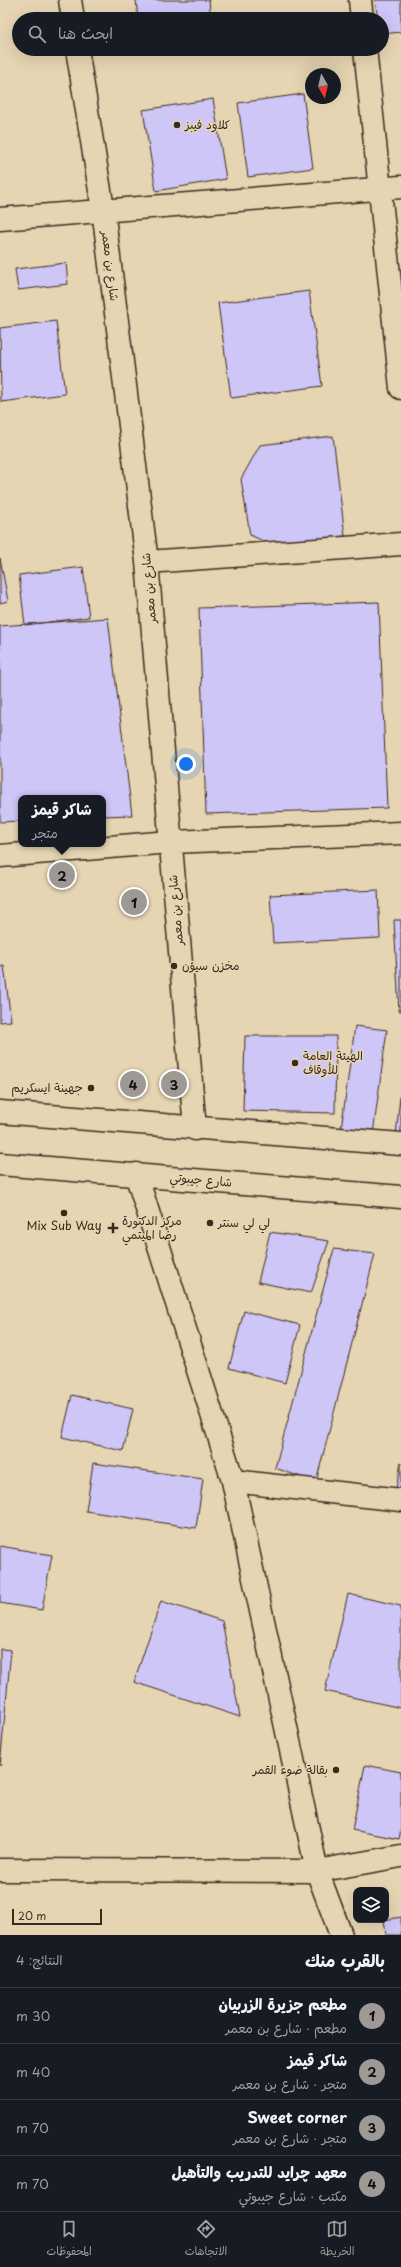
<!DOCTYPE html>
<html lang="ar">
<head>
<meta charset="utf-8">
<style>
	:root { --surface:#171b24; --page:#20242c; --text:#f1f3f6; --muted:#9ea1a6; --line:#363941; --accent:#9f9995 }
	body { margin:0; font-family:"Playpen Sans","Playpen Sans Arabic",sans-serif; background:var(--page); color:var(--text); direction:rtl }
	.controls { position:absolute; right:12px; bottom:12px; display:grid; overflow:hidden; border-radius:8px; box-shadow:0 4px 16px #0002 }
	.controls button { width:36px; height:36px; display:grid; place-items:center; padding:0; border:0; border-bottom:1px solid var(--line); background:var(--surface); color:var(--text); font:20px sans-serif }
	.compass { position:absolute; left:305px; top:68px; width:36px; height:36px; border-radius:50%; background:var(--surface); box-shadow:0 4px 16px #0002; rotate:172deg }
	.scale { position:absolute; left:12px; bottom:10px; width:90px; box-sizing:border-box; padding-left:4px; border:2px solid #3b2a1e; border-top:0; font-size:11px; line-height:14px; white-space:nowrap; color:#3b2a1e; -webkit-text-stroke:3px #e6d5b2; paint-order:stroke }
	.you { position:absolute; left:186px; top:764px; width:14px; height:14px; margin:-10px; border:3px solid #fff; border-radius:50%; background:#1a73e8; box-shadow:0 0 0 6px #1a73e833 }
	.badge { display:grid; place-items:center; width:26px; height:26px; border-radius:50%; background:var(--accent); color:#111; font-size:13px; font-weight:700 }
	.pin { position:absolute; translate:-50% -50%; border:2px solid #fff; box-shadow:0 1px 4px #0006 }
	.popup { position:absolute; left:18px; top:795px; width:88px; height:52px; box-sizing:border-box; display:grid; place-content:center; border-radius:8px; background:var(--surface); filter:drop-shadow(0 1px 3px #0005); font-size:13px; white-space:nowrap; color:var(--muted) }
	.popup b { font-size:15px; color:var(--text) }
	.popup::after { content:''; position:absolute; left:50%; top:100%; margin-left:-8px; border:8px solid transparent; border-top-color:var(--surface) }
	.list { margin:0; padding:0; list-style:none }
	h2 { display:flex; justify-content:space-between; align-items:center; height:52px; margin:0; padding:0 16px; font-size:17px }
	h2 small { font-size:13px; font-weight:400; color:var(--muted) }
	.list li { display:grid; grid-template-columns:26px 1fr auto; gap:12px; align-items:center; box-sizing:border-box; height:56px; padding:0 16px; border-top:1px solid var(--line) }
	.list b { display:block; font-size:15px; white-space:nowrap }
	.list p { margin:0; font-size:13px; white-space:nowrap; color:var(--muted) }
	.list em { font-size:13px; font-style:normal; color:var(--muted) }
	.icon { flex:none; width:22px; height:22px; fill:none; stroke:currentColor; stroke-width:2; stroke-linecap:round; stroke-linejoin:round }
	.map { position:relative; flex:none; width:401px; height:1935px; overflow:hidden; direction:ltr }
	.search { position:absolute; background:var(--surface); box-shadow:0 4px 16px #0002; left:12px; right:12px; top:12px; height:44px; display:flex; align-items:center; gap:10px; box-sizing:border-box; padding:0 14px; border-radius:22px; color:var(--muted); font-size:15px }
	.sheet { height:276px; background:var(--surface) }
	nav { display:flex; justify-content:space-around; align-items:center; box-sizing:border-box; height:56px; border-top:1px solid var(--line); background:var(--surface); font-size:11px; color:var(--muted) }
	nav a { display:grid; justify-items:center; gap:2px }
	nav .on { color:var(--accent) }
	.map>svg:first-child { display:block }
</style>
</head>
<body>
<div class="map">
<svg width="401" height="1935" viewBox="0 0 401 1935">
	<rect width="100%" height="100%" fill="#e6d5b2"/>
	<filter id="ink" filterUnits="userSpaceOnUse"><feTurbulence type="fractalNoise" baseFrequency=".025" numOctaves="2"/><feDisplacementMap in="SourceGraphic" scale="8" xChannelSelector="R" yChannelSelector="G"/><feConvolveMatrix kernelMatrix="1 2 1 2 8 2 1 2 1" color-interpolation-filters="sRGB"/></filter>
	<g filter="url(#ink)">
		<path fill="#cfc6f8" stroke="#3b2a1e" d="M136 0H209L211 19H138Z
			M375 0H401V32L382 34V19H378Z
			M303 94 313 168 248 177 238 103Z
			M213 99 226 179 156 191 143 110Z
			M66 263 68 284 18 290 15 269Z
			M309 291 322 386 231 398 218 303Z
			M56 321 65 394 1 402 0 328Z
			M333 436 345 536 272 545 250 535 241 479 260 445Z
			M0 558 8 601 0 603Z
			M83 567 89 617 25 625 19 575Z
			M379 602 387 808 206 814 199 608Z
			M108 618 132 815 103 816V798H21V821L0 822V626Z
			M378 890 380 938 273 943 270 895Z
			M394 920H401V1011H399Z
			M4 966 11 1021 0 1022V967Z
			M355 1026 387 1030 373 1134 341 1130Z
			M245 1036H336L335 1113 243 1111Z
			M401 1087V1136L396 1135Z
			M270 1232 329 1241 311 1293 258 1282Z
			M334 1249 375 1254 316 1482 275 1468Z
			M244 1311 300 1325 285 1383 229 1368Z
			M72 1395 133 1409 123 1451 62 1437Z
			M93 1463 203 1479 196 1528 86 1511Z
			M401 1463V1490L396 1489Z
			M0 1546 52 1555 42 1610 0 1603Z
			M348 1594 401 1606V1708L325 1691Z
			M161 1601 222 1621 240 1717 134 1682Z
			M0 1649 11 1650 0 1766Z
			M365 1765 401 1772V1829L399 1839 352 1830Z
			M401 1917V1935H386L384 1920Z"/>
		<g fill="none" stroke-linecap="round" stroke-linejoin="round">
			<defs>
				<path id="minor" d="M70 0 73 19
					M360 0 362 19
					M77 49 103 209 147 562 195 1129
					M365 49 401 388
					M0 219 401 187
					M147 562 401 544
					M0 856 170 842 401 833
					M136 1174 233 1481 317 1871 341 1935
					M233 1481 401 1500
					M0 1870 317 1871 401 1856"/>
				<path id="tertiary" d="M0 1112 401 1144
					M0 1164 401 1197"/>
			</defs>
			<use href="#minor" stroke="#3b2a1e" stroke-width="25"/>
			<use href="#tertiary" stroke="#3b2a1e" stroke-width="25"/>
			<use href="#minor" stroke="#e6d5b2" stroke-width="22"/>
			<use href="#tertiary" stroke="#e6d5b2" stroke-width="22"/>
		</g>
	</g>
	<g fill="#3b2a1e" stroke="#e6d5b2" stroke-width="1.5">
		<circle cx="177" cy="125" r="4"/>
		<circle cx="174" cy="966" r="4"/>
		<circle cx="295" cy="1063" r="4"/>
		<circle cx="91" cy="1088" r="4"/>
		<circle cx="64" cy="1213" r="4"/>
		<circle cx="210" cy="1223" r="4"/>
		<path d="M111 1222h4v4h4v4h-4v4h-4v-4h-4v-4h4z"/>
		<circle cx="336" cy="1770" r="4"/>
	</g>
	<g text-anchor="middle" stroke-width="3" stroke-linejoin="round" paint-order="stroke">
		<g font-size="12" fill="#3b2a1e" stroke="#e6d5b2" text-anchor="start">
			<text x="185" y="129">كلاود فيبز</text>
			<text x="182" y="970">مخزن سيؤن</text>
			<text x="303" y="1060">الهيئة العامة<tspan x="303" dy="14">للأوقاف</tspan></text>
			<text x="83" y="1092" text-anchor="end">جهينة ايسكريم</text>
			<text x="122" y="1225">مركز الدكتورة<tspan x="122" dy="14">رضا الميتمي</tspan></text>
			<text x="218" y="1227">لي لي سنتر</text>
			<text x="64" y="1230" text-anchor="middle">Mix Sub Way</text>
			<text x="328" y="1774" text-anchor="end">بقالة ضوء القمر</text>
		</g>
		<g font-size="12" fill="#3b2a1e" stroke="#e6d5b2">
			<text transform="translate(110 266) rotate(83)" y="4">شارع بن معمر</text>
			<text transform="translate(149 588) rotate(-95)" y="4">شارع بن معمر</text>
			<text transform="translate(176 910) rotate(-95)" y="4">شارع بن معمر</text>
			<text transform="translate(201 1180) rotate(5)" y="4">شارع جيبوتي</text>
		</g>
	</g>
</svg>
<div class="controls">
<button><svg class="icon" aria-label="layers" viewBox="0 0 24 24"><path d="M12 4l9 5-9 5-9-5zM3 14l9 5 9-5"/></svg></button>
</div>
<svg class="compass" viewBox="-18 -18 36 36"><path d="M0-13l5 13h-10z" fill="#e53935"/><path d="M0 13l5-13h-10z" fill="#9ea1a6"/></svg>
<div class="scale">20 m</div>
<div class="you"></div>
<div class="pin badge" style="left:134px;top:902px">1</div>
<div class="pin badge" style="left:62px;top:875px">2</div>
<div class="popup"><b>شاكر قيمز</b>متجر</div>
<div class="pin badge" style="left:174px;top:1084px">3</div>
<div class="pin badge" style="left:133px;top:1084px">4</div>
<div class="search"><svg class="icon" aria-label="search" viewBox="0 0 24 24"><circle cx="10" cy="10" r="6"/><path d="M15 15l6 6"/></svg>ابحث هنا</div>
</div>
<section class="sheet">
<h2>بالقرب منك<small>النتائج: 4</small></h2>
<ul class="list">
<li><span class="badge">1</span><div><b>مطعم جزيرة الزربيان</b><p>مطعم · شارع بن معمر</p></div><em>30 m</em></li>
<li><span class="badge">2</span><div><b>شاكر قيمز</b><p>متجر · شارع بن معمر</p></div><em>40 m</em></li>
<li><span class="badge">3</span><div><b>Sweet corner</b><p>متجر · شارع بن معمر</p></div><em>70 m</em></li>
<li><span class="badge">4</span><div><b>معهد چرايد للتدريب والتأهيل</b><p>مكتب · شارع جيبوتي</p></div><em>70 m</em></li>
</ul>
</section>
<nav>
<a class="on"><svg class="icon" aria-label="map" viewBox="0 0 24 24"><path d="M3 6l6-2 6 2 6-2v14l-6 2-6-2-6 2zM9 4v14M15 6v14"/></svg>الخريطة</a>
<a><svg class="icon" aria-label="directions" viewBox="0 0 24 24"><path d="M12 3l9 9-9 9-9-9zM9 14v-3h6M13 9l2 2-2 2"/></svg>الاتجاهات</a>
<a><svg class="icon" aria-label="saved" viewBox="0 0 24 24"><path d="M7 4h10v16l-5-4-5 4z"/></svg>المحفوظات</a>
</nav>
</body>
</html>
